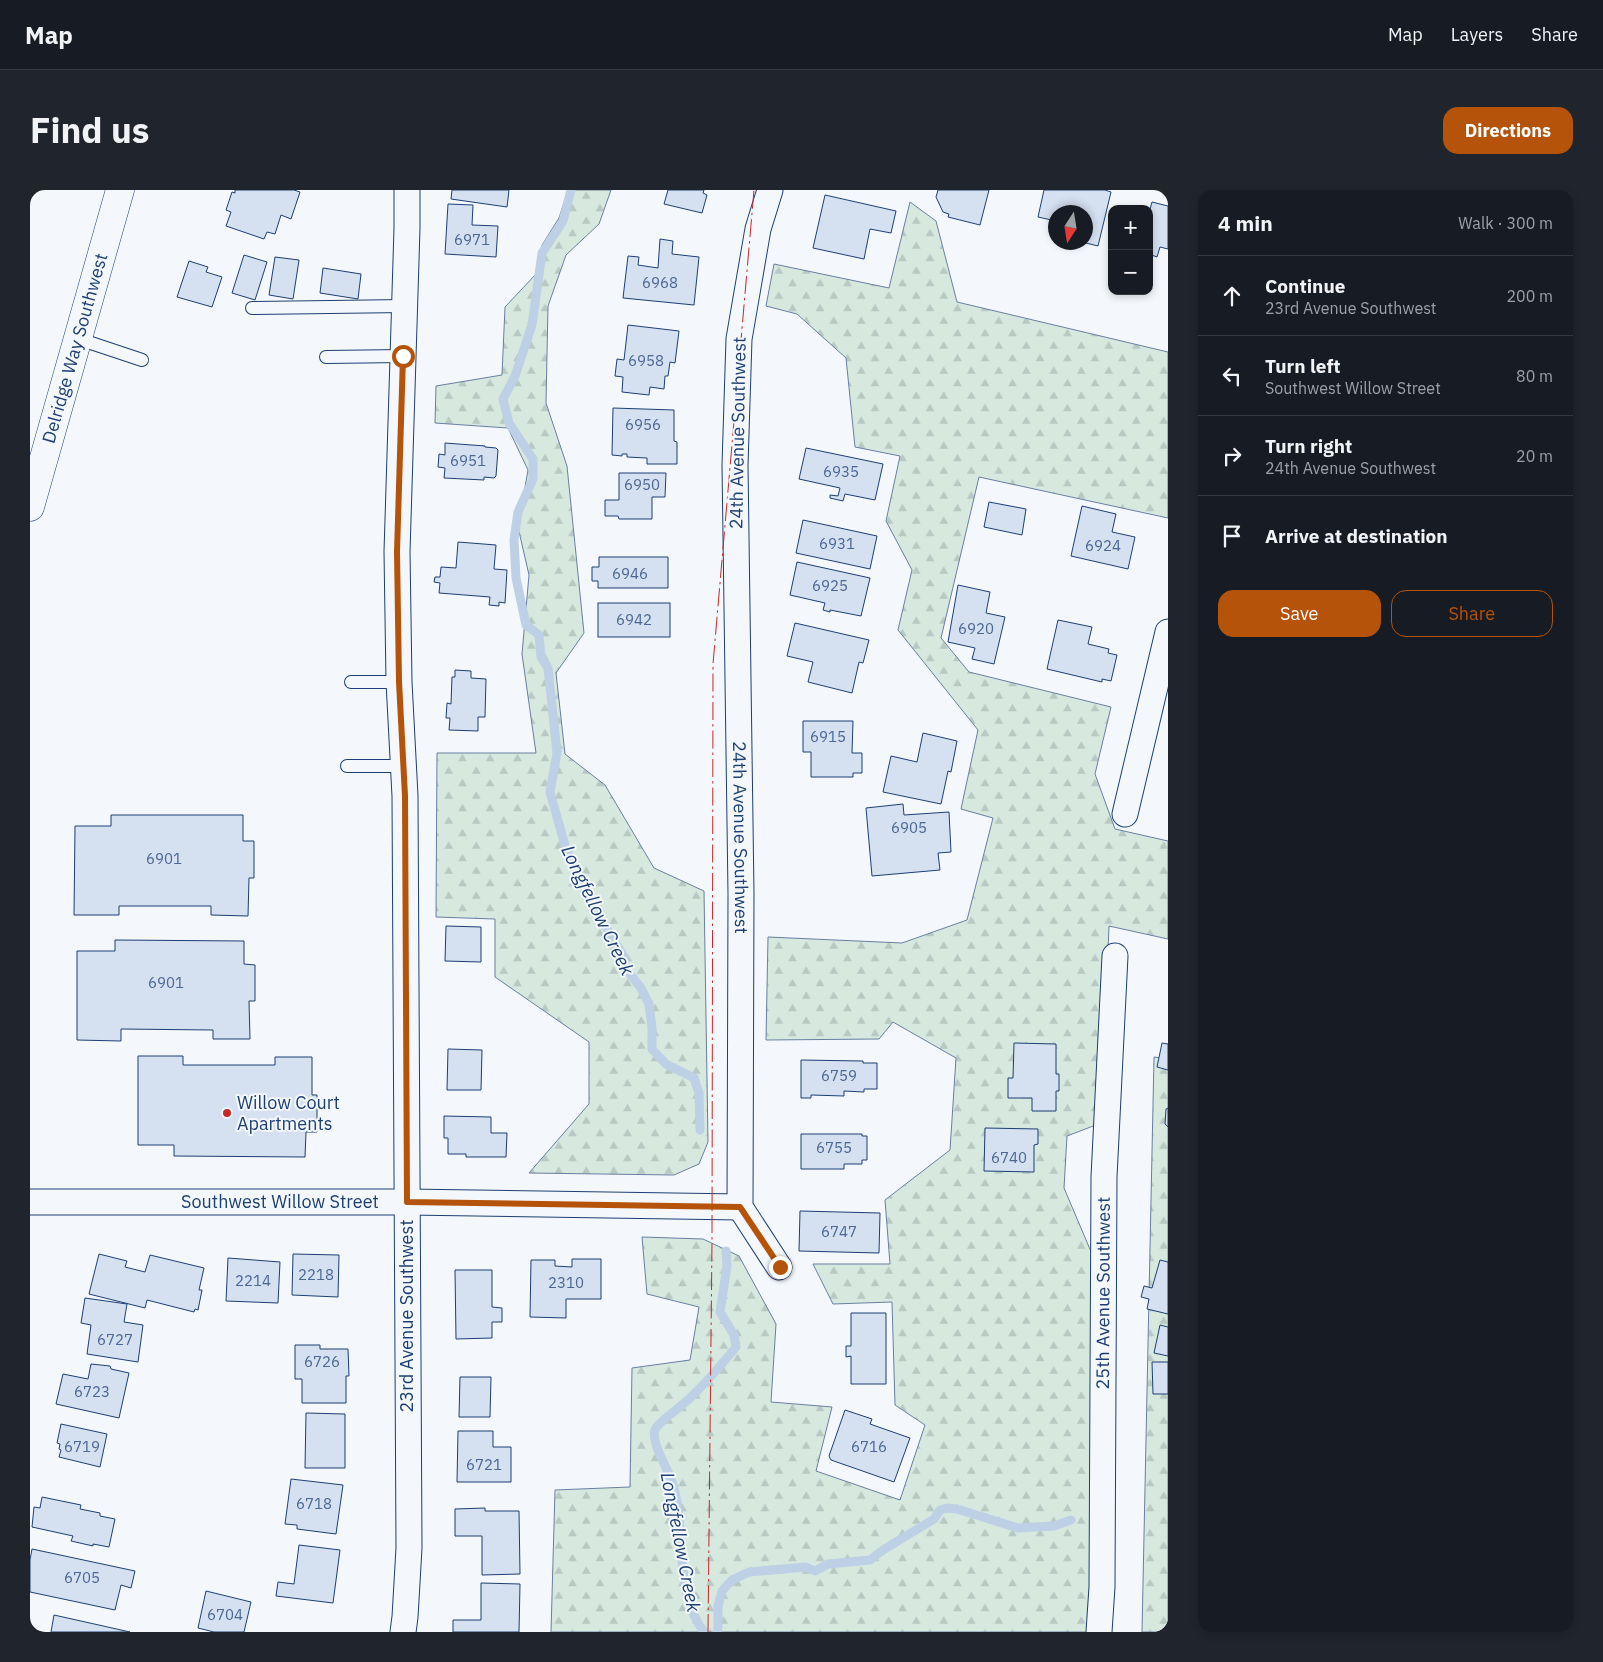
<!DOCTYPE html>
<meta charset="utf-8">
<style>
:root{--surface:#171b24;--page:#20242c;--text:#f1f3f6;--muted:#9ea1a6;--line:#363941;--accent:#b45309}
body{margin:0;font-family:"IBM Plex Sans",sans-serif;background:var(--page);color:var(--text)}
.controls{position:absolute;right:15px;top:15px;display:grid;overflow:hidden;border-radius:10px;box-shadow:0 2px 8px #0003}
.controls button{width:45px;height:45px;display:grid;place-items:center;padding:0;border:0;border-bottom:1px solid var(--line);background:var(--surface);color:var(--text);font:25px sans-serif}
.compass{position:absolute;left:1018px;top:15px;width:45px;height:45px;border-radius:50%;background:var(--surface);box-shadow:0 2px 8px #0003;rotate:192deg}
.stop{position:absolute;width:15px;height:15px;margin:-11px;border:4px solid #b45309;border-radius:50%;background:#fff}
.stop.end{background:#b45309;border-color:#fff;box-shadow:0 1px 5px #0008}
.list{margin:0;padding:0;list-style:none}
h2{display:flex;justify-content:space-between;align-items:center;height:65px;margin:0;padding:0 20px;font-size:21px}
h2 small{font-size:16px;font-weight:400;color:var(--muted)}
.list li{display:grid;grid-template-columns:32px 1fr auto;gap:15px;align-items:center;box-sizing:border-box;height:80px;padding:0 20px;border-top:1px solid var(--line)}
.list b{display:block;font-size:19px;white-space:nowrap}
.list p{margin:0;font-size:16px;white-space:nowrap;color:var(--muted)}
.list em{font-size:16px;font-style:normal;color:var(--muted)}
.actions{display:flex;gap:10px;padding:15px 20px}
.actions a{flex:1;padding:11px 0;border:1px solid var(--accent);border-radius:15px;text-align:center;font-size:18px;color:var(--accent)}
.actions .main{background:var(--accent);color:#fff}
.icon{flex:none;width:28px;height:28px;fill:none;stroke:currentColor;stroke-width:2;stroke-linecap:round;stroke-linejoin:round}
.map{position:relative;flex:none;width:1138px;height:1442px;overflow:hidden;border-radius:15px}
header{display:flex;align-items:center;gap:30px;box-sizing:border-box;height:70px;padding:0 25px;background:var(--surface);border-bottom:1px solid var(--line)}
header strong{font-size:24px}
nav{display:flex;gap:28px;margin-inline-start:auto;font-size:18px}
.intro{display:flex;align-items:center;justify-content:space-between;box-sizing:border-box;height:120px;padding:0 30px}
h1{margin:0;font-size:35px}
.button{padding:12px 22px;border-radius:15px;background:var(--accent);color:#fff;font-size:18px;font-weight:700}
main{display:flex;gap:30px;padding:0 30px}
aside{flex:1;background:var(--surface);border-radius:15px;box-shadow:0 2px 8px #0003}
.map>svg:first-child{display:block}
.forest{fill:url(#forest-firs);stroke:#687fa3}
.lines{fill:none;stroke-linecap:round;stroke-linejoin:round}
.stream{stroke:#bed0e5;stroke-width:9}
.building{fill:#d5e0f0;stroke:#1d3f73}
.service-casing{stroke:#1d3f73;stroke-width:14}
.minor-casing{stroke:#1d3f73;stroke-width:27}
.secondary-casing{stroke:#1d3f73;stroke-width:29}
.service{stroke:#f4f7fb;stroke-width:12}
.minor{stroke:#f4f7fb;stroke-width:25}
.secondary{stroke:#f4f7fb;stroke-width:28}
.power{stroke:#c62828;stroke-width:1;stroke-dasharray:18 4 2.5 4;stroke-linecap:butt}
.route{stroke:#b45309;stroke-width:6}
.poi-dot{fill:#c62828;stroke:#f4f7fb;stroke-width:2}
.labels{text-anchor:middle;stroke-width:4;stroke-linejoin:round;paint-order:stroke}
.number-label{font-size:15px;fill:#4b6792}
.street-label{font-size:18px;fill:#1d3f73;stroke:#f4f7fb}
.poi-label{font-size:18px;fill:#1d3f73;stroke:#f4f7fb;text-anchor:start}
.water-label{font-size:19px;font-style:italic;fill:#1d3f73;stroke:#f4f7fb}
</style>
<header>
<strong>Map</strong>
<nav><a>Map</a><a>Layers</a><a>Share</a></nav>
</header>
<div class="intro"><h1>Find us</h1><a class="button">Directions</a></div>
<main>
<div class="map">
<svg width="1138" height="1442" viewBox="0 0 1138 1442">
<defs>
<pattern id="forest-firs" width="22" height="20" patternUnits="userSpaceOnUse" patternTransform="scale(1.25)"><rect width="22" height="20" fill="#d7e8df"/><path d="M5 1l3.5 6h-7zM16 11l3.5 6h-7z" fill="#b8c8c3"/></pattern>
</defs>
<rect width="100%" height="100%" fill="#f4f7fb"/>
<g class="forest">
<polygon points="538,0 581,0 569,34 536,65 518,116 516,213 537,276 554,443 526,483 535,564 575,595 624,678 674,701 678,952 669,974 644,985 499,983 559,914 559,852 465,787 465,729 406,727 407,563 506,563 492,464 499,385 488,337 498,280 478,238 405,233 406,196 472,185 475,117 506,84 512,55 529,28"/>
<polygon points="880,12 906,31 927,112 1138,162 1138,328 949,287 911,448 939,482 1081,517 1065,584 1085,639 1138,651 1138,749 1079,736 1071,933 1037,946 1034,998 1062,1064 1060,1442 521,1442 525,1300 600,1297 602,1178 660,1170 669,1117 617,1104 612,1047 673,1049 709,1066 746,1134 741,1212 802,1217 786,1281 870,1310 895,1235 865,1215 862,1112 803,1114 783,1074 860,1074 855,1010 920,960 926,868 863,832 849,849 736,850 738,747 872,753 937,730 963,628 931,619 948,540 868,440 882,380 856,331 870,266 825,257 816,168 767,124 736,116 744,74 859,98"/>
<polygon points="1124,867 1138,869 1138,1442 1112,1442"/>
</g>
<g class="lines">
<g class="stream">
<polyline points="541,0 533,31 512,63 502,135 485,186 473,209 479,233 503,269 503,289 488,322 484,350 486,388 496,435 509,445 511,467 518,478 527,563 520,602 536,659 558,708 593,765 596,779 611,798 619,814 622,838 622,859 636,874 664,888 669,903 670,940"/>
<path d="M674,1442C640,1398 660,1332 639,1284C634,1273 619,1247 626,1238C631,1230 652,1216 660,1208C677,1192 692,1174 706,1157L704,1145L690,1122L697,1076L696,1061"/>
<polyline points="687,1442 688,1437 688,1416 692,1401 702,1390 719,1382 776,1377 785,1381 798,1374 840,1370 853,1360 904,1329 910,1320 917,1318 927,1319 988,1338 1024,1336 1041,1330"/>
</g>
</g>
<g class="building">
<polygon points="205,0 264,0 270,2 261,29 251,25 245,44 237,42 234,49 196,36 201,22 196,20 202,2 205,3"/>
<polygon points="422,0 479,0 477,17 421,9"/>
<polygon points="638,0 674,0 673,3 677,5 672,23 634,14"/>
<polygon points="908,0 959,0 950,35 918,27 919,24 913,22 906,7"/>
<polygon points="1014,0 1075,0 1081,2 1068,56 1052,52 1056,52 1056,22 1026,22 1026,31 1008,27"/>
<polygon points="795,5 866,21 861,43 840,39 834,69 783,58"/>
<polygon points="1122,12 1138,16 1138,59 1130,57 1127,67 1119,64 1119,23"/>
<polygon points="418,14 443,15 442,35 468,36 466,67 415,64"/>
<polygon points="630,49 643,51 642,64 669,67 664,115 593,108 598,66 609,67 608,75 628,78"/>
<polygon points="214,65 237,72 225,110 202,103"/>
<polygon points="245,67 269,70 263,109 239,105"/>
<polygon points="159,71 178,77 176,82 192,87 182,117 147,107"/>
<polygon points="293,78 331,84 328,109 290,103"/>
<polygon points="598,135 649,141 645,173 640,172 638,186 635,186 634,199 620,197 619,205 592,202 593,187 585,186 587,169 594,170"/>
<polygon points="583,218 644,220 644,251 647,252 647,274 617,274 617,268 597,267 597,264 592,264 592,266 582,265"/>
<polygon points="415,253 455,256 455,257 466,258 468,260 466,286 464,288 454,287 454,290 414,288 415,278 408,277 409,264 415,265"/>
<polygon points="776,258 853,274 845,310 815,304 813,311 800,308 800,305 808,306 810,298 769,289"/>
<polygon points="589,283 636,283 635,307 622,307 622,329 589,329 588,326 575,326 575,310 589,310"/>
<polygon points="959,312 996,319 992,345 954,337"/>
<polygon points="1052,316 1086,324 1082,342 1105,347 1098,379 1041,366"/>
<polygon points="773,330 847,346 840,379 766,363"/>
<polygon points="428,352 466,355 464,379 477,380 475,413 469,412 469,416 459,415 460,407 409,403 410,393 404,392 405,387 410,387 411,377 426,378"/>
<polygon points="569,367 638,367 638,398 568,398 568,391 562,391 562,377 569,377"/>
<polygon points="767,372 840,388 831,426 800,420 800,422 793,420 795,413 760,405"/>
<polygon points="928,395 960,402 956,423 975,427 964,474 942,469 945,458 918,452"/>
<rect x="568" y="413" width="72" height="34"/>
<polygon points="1028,430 1062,437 1058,454 1079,459 1078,463 1087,465 1081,491 1072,489 1072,492 1017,479"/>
<polygon points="765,433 839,450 833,473 829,472 822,503 778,492 783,472 757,466"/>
<polygon points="425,480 441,481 441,488 456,489 455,527 448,527 448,541 419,540 420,528 416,528 417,513 421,514 422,487 425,487"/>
<polygon points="773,531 823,531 822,563 832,563 832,583 823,583 823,587 781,587 781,562 773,562"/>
<polygon points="893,543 927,551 921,582 918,581 911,614 853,602 861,566 887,572"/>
<polygon points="873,614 874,625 919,622 921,662 908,663 910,680 842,686 836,618"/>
<polygon points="81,625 213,625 213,651 224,651 224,688 219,688 218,726 181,725 181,716 89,716 89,725 44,725 45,636 81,636"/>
<polygon points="416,736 451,737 451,772 415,771"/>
<polygon points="85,750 214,751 214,774 225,775 225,811 219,811 220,849 183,849 183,840 91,839 91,851 47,850 47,761 85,761"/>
<polygon points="984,853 1026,854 1026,884 1029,884 1029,901 1026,901 1026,921 1002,921 1002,908 978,908 978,888 983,888"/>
<polygon points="1132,853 1138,854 1138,880 1127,877"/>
<polygon points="418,859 452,860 451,900 417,900"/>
<polygon points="108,866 153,866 153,875 245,875 245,867 282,867 282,905 287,905 287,942 276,942 275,967 144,966 144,955 108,955"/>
<polygon points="771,870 833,871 833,873 847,873 847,899 834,899 834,902 814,901 814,906 781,905 781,908 771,908"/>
<polygon points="1138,918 1138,937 1135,934 1136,919"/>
<polygon points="414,926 461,927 461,943 477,943 476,967 436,967 436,964 418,964 418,948 414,948"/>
<polygon points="955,938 1008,939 1008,954 1004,955 1004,982 954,981"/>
<polygon points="771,944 832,944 832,946 837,946 837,970 832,970 832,974 814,974 814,979 771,979"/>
<polygon points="770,1021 850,1023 849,1063 769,1061"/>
<polygon points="69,1064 97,1071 95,1077 115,1082 120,1065 174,1078 169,1100 172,1100 168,1120 165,1119 164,1122 117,1110 115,1118 59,1104"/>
<polygon points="263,1064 309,1065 308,1107 262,1105"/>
<polygon points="198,1068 250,1072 248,1113 196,1111"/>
<polygon points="542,1069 571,1069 571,1109 536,1109 536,1128 500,1127 501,1070 525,1070 525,1076 542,1077"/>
<polygon points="1130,1070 1138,1072 1138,1124 1117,1119 1119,1109 1111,1107 1114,1096 1122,1098"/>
<polygon points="425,1080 462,1080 462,1117 472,1118 472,1132 462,1132 462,1148 426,1149"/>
<polygon points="55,1108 97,1114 94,1132 113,1135 108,1172 57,1164 61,1135 51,1133"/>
<polygon points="821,1123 856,1123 856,1194 821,1194 821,1166 816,1167 816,1156 821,1156"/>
<polygon points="1130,1135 1138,1137 1138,1166 1124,1163"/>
<polygon points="265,1155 290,1155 290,1159 318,1159 319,1186 316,1186 316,1213 272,1213 272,1189 265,1189"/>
<polygon points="1122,1172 1138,1172 1138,1204 1123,1204"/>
<polygon points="61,1174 80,1176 81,1179 99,1183 89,1228 26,1214 33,1184 58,1189"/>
<polygon points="430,1187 461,1187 460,1227 429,1227"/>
<polygon points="815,1220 842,1229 840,1234 880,1248 864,1292 801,1270 799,1266"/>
<polygon points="276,1223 315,1224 315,1278 275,1278"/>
<polygon points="31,1234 77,1244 70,1277 29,1267 31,1260 29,1259 30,1254 27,1253"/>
<polygon points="428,1241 463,1241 463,1257 481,1257 481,1292 427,1292"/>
<polygon points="261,1289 313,1295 306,1344 267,1339 267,1335 255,1334"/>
<polygon points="12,1307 51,1315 50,1319 70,1323 70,1326 85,1329 79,1357 63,1354 63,1356 41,1351 43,1346 2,1337 4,1317 10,1318"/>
<polygon points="455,1318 455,1321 489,1321 490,1384 452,1385 452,1346 425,1346 425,1319"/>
<polygon points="269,1355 310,1360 303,1413 246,1406 248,1392 264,1394"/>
<polygon points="2,1359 105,1381 101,1398 91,1395 85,1420 0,1402 0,1370"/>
<polygon points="451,1393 490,1394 489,1442 423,1442 423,1430 451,1430"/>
<polygon points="176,1401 221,1412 214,1442 184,1442 168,1438"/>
<polygon points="24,1425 100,1442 21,1442"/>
</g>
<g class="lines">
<defs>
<g id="service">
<polyline points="222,118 375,116"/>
<polyline points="49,149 112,170"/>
<polyline points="296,167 373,166"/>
<polyline points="321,492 369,492"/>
<polyline points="317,576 373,576"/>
</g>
<g id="minor">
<path id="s1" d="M740,0L728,39L709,149L705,275L711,704L710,1017L749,1077"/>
<polyline points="1095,624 1138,442"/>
<path id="s2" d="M0,1012H377L710,1017"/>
<polyline points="373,1442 375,1427 379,1358 375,606 369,492 367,362 377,38 377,0"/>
<path id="s3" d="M1069,1442L1072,1397L1074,987L1085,766"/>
</g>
<g id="secondary">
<path id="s4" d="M0,317L90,0"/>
</g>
</defs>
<use href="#service" class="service-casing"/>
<use href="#minor" class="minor-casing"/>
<use href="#secondary" class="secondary-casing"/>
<use href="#service" class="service"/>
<use href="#minor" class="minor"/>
<use href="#secondary" class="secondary"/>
<polyline class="power" points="678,1442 682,1051 683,474 724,0"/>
</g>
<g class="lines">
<polyline class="route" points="373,166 367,362 369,492 375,606 377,1012 710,1017 750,1077"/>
</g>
<circle class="poi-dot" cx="197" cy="923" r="5"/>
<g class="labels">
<g class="number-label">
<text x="442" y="55">6971</text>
<text x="630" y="98">6968</text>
<text x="616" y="176">6958</text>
<text x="613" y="240">6956</text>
<text x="438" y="276">6951</text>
<text x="811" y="287">6935</text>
<text x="612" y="300">6950</text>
<text x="807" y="359">6931</text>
<text x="1073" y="361">6924</text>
<text x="600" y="389">6946</text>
<text x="800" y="401">6925</text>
<text x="604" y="435">6942</text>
<text x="946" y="444">6920</text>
<text x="798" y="552">6915</text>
<text x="879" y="643">6905</text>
<text x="134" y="674">6901</text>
<text x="136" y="798">6901</text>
<text x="809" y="891">6759</text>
<text x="804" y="963">6755</text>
<text x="979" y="973">6740</text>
<text x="809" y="1047">6747</text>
<text x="286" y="1090">2218</text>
<text x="223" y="1096">2214</text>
<text x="536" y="1098">2310</text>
<text x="85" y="1155">6727</text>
<text x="292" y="1177">6726</text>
<text x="62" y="1207">6723</text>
<text x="52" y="1262">6719</text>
<text x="839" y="1262">6716</text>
<text x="454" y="1280">6721</text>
<text x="284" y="1319">6718</text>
<text x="52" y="1393">6705</text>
<text x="195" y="1430">6704</text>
</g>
<g class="street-label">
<text dy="6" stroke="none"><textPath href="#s4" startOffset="165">Delridge Way Southwest</textPath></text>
<text transform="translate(708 243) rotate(-89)" y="6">24th Avenue Southwest</text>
<text dy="6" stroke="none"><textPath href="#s1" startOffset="651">24th Avenue Southwest</textPath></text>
<text dy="6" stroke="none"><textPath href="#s2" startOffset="250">Southwest Willow Street</textPath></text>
<text dy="6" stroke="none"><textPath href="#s3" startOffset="339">25th Avenue Southwest</textPath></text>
<text transform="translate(377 1126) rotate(-90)" y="6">23rd Avenue Southwest</text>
</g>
<g class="poi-label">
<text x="207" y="919">Willow Court<tspan x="207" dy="21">Apartments</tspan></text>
</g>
<g class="water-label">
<text transform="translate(568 720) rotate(64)" y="7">Longfellow Creek</text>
<text transform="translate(651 1352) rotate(79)" y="7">Longfellow Creek</text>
</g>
</g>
</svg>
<div class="controls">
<button>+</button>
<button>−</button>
</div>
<svg class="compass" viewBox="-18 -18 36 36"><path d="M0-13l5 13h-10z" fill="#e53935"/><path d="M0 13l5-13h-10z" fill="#9ea1a6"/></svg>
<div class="stop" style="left:373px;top:166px"></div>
<div class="stop end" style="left:750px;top:1077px"></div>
</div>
<aside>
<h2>4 min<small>Walk · 300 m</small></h2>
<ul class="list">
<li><svg class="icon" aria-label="ahead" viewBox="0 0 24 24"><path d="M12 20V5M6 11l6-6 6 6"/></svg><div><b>Continue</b><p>23rd Avenue Southwest</p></div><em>200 m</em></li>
<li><svg class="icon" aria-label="left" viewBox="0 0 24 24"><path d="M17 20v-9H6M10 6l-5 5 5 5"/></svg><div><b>Turn left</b><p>Southwest Willow Street</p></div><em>80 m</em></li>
<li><svg class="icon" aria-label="right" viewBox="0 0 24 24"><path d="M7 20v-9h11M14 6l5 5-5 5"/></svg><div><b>Turn right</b><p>24th Avenue Southwest</p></div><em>20 m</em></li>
<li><svg class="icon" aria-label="arrive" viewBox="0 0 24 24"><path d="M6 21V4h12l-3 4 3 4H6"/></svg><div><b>Arrive at destination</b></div></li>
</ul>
<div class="actions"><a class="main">Save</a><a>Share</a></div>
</aside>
</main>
